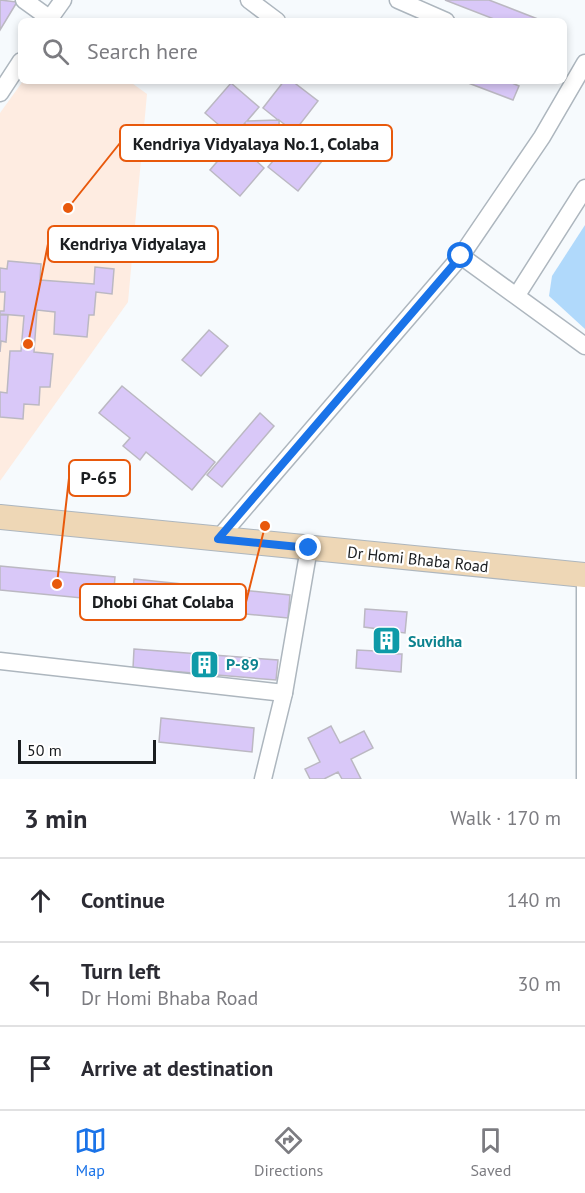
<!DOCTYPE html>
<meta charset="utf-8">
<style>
:root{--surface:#fff;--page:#f2f2f3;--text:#2b2b33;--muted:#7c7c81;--line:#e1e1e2;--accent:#1a73e8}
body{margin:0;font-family:"PT Sans",sans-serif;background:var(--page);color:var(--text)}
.scale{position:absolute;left:18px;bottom:15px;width:138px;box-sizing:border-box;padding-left:6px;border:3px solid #1a1d20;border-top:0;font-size:16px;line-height:21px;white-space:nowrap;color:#1a1d20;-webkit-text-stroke:4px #fff;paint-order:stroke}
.stop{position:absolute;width:18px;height:18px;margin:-14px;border:4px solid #1a73e8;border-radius:50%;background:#fff}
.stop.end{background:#1a73e8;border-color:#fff;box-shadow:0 2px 6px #0008}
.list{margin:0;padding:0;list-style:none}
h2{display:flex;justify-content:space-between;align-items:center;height:78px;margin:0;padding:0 24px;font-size:26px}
h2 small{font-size:20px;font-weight:400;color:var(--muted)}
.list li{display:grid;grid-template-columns:39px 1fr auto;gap:18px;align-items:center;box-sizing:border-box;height:84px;padding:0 24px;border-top:2px solid var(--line)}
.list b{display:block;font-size:22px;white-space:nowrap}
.list p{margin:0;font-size:20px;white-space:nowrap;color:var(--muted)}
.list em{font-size:20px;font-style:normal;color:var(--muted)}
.icon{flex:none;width:33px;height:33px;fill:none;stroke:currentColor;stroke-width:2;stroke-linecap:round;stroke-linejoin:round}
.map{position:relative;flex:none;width:585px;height:779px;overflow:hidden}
.search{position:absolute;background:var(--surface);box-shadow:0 3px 9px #0003;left:18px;right:18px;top:18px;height:66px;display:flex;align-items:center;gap:15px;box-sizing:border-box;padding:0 21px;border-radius:9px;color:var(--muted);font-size:22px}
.sheet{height:330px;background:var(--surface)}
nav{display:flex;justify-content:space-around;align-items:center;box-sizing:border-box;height:84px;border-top:2px solid var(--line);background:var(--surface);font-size:16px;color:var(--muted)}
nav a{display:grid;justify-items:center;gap:3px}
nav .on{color:var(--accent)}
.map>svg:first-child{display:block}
.education{fill:#feece1}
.green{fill:#b0d9fb}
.building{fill:#d9c8f8;stroke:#bbb8c2;stroke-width:1.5}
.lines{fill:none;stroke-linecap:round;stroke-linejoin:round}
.street-casing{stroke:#adb6be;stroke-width:19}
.secondary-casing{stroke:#adb6be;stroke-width:26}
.street{stroke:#fff;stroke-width:16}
.secondary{stroke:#eed7b6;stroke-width:24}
.route{stroke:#1a73e8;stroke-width:8}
.labels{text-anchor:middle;stroke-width:4.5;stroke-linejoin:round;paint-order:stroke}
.street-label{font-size:16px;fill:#1a1d20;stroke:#fff}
.culture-label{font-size:16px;font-weight:bold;fill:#0d838f;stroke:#fff;text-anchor:start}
.leader{fill:none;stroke:#e8590c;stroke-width:2}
.callout-dot{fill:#e8590c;stroke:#fff;stroke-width:2}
.callout{fill:#fff;stroke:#e8590c;stroke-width:2}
.callout-label{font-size:18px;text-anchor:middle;font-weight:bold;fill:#1a1d20}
</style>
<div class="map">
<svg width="585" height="779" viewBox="0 0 585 779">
<rect width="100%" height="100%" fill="#f6fafd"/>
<polygon class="education" points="23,81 129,81 147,94 128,302 0,481 0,113"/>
<polygon class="green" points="585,225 585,329 549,296 552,276"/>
<g class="building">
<polygon points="0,0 17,2 0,30"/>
<polygon points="445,0 489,0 543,21 499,21"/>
<polygon points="284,81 292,81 318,101 294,132 279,120 280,152 292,137 322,161 298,191 268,167 278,155 250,155 264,168 240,196 210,170 234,142 246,152 245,123 233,137 205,113 231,83 259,107 247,121 278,120 263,108"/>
<polygon points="463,81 507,81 519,86 513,100"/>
<polygon points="8,261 41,264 40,280 94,284 95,267 114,269 112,294 96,292 94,315 89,315 87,337 54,334 55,312 37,310 34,352 53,354 50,387 40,387 39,405 24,404 23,419 0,417 0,392 7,393 10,351 21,351 24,316 0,314 0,311 4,311 5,292 0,292 0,268 7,269"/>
<polygon points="0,315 8,315 6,342 1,341 0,352"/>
<polygon points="209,330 228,346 201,376 182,360"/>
<polygon points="122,386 215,462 192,490 146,452 140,460 123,446 130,438 99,413"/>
<polygon points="260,413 274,426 222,487 207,475"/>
<polygon points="0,566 115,577 113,601 0,590"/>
<polygon points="134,579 290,595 288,618 132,603"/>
<polygon points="365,609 407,612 405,633 398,632 396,654 402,654 401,672 356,668 357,650 376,651 378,629 364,627"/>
<polygon points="134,649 278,660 276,680 133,668"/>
<polygon points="161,718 254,728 252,752 159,742"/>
<polygon points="331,726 340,743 364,731 373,748 351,759 361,779 342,779 338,772 324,779 310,779 305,769 320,762 308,738"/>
</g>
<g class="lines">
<defs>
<g id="street">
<polyline points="24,0 49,18"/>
<polyline points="249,0 277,21"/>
<polyline points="398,0 446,21"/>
<polyline points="48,21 63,0"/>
<polyline points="0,93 21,61"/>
<polyline points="461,256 585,346"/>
<polyline points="517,295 585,188"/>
<polyline points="218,539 461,256 542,137 585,63"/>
<polyline points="0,661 284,693"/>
<polyline points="263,779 284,693 309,548"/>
<polyline points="585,779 585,578"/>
</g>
<polyline id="secondary" points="0,517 585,575"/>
</defs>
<use href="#street" class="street-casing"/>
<use href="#secondary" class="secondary-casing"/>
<use href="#street" class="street"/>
<use href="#secondary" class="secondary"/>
</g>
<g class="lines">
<polyline class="route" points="309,548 218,539 461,256"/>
</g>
<defs>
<symbol id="building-square" viewBox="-11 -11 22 22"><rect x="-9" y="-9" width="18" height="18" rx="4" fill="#0f9aa8" stroke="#fff"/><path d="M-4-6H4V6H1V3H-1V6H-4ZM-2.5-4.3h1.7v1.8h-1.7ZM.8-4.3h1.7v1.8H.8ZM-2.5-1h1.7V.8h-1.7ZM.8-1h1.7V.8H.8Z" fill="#fff"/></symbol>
</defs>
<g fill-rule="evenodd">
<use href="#building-square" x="370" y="624" width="33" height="33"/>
<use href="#building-square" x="188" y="648" width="33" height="33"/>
</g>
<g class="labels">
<g class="street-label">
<text transform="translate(418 559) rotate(6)" y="6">Dr Homi Bhaba Road</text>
</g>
<g class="culture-label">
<text x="408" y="647">Suvidha</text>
<text x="226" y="670">P-89</text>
</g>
</g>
<path class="leader" d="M68 208L120 143M28 344L48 244M57 584L69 478M265 526L246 602"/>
<g class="callout-dot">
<circle cx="68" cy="208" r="6"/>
<circle cx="28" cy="344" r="6"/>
<circle cx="57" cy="584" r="6"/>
<circle cx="265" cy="526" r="6"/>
</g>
<g class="callout">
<rect x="120" y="125" width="272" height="36" rx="6"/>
<rect x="48" y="226" width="170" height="36" rx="6"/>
<rect x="69" y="460" width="61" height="36" rx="6"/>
<rect x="80" y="584" width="166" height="36" rx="6"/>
</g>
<g class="callout-label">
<text x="256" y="150">Kendriya Vidyalaya No.1, Colaba</text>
<text x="133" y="250">Kendriya Vidyalaya</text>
<text x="99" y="484">P-65</text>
<text x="163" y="608">Dhobi Ghat Colaba</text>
</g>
</svg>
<div class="scale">50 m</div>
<div class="stop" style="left:461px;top:256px"></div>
<div class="stop end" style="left:309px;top:548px"></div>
<div class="search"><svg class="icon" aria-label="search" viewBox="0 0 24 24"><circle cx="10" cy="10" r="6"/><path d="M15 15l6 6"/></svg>Search here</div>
</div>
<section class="sheet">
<h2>3 min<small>Walk · 170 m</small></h2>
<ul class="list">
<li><svg class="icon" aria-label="ahead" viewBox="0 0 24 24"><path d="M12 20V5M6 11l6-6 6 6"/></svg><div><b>Continue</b></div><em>140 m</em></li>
<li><svg class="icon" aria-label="left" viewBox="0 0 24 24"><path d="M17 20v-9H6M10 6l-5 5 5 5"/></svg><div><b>Turn left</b><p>Dr Homi Bhaba Road</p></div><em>30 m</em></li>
<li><svg class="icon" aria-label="arrive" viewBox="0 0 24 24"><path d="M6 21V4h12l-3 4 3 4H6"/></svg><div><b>Arrive at destination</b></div></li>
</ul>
</section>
<nav>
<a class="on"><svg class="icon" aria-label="map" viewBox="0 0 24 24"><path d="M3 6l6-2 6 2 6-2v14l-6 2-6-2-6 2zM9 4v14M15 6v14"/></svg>Map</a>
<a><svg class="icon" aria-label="directions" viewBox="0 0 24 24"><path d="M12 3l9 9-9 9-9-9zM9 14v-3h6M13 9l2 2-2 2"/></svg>Directions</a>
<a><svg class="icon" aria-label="saved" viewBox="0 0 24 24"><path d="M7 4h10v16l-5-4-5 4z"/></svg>Saved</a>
</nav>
